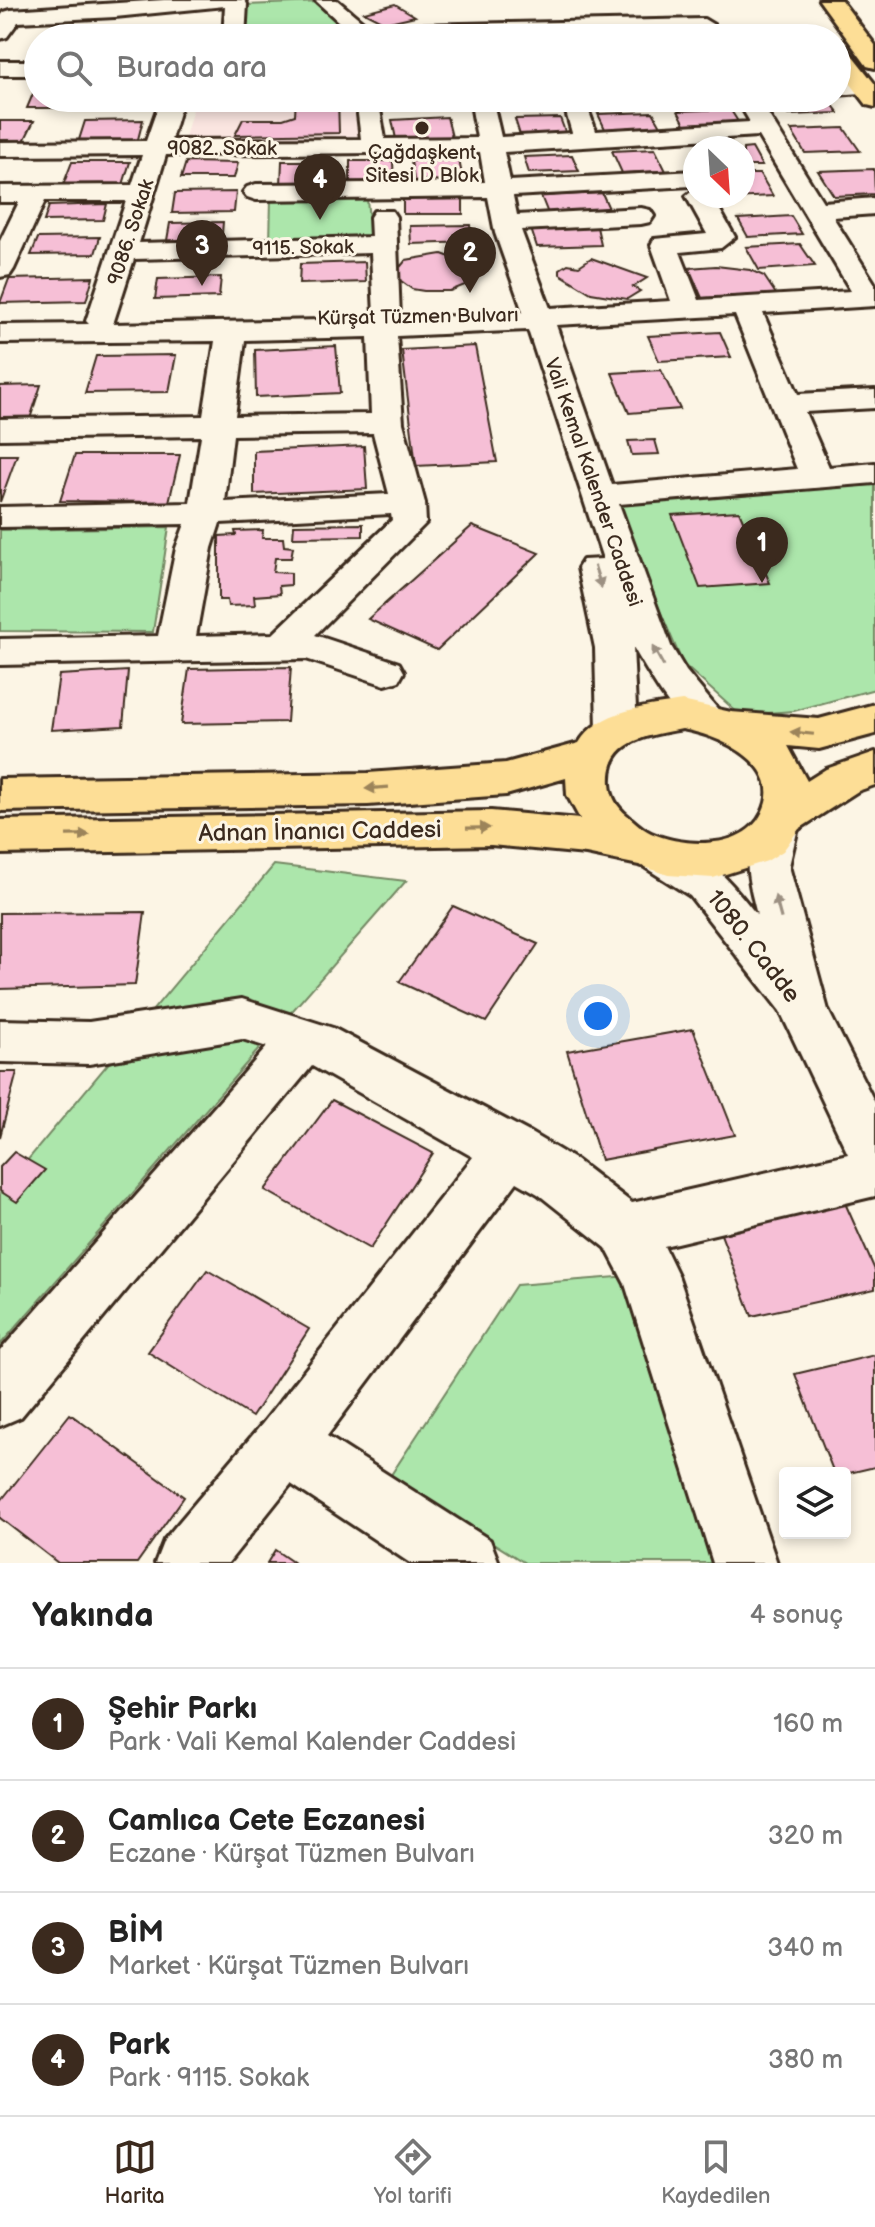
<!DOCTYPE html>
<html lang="tr">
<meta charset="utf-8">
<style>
:root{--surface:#fff;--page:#f2f2f2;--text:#222;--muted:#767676;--line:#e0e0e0;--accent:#3b2a1e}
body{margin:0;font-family:"Balsamiq Sans",sans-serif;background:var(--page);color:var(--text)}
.controls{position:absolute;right:24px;bottom:24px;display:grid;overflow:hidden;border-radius:8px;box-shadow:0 4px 12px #0003}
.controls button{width:72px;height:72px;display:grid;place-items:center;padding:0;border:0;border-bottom:2px solid var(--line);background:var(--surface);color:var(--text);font:40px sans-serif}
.compass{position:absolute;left:683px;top:136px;width:72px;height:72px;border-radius:50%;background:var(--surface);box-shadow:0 4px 12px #0003;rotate:155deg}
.you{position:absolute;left:598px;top:1016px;width:28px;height:28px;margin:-20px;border:6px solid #fff;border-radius:50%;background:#1a73e8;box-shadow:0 0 0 12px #1a73e833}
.badge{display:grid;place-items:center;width:52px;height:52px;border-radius:50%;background:var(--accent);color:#fff;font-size:26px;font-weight:700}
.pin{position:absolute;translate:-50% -66px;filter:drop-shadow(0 2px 4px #0008)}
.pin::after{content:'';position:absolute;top:42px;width:28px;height:24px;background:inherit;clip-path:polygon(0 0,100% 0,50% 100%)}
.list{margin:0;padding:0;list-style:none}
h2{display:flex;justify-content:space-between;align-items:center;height:104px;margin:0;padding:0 32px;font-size:34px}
h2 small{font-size:26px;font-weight:400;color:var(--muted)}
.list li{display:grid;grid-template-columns:52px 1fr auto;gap:24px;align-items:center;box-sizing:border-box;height:112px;padding:0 32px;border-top:2px solid var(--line)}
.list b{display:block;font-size:30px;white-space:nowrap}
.list p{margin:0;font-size:26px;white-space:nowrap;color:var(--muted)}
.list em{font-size:26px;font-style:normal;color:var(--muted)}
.icon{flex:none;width:44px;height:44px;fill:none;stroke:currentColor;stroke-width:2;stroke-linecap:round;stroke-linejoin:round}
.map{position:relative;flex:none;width:875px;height:1563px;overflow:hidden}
.search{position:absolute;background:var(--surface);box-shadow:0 4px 12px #0003;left:24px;right:24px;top:24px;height:88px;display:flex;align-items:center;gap:20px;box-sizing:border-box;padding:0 28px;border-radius:44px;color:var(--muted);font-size:30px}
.sheet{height:552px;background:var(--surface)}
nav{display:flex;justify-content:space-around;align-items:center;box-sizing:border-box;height:112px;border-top:2px solid var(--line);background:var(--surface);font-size:22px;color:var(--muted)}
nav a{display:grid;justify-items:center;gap:4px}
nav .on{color:var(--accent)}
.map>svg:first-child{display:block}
.built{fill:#fae5e0}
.green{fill:#ace6ab;stroke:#748864;stroke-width:2}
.building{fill:#f6bfd6;stroke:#3b2a1e;stroke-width:2}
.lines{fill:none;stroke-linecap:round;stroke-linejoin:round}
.minor-casing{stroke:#3b2a1e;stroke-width:6}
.major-casing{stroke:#3b2a1e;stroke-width:6}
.minor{fill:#fcf5e5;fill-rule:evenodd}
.major{fill:#fdde96;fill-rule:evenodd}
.oneway{fill:#9c9082}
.oneway2{fill:#9c845a}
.poi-dot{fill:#3b2a1e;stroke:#fcf5e5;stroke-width:3}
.labels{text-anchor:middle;stroke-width:6;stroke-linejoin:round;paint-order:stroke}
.far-street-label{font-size:20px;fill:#3b2a1e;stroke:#fcf5e5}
.far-poi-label{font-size:20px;fill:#3b2a1e;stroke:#fcf5e5}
.street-label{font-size:24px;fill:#3b2a1e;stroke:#fcf5e5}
</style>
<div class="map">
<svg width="875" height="1563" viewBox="0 0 875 1563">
<rect width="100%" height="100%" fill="#fcf5e5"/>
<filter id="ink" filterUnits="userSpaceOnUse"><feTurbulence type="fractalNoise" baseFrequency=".0125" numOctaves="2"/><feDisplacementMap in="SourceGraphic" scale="16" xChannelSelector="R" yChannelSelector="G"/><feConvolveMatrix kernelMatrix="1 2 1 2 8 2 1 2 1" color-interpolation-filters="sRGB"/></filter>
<g filter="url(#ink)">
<polygon class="built" points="196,98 359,98 364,141 183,144"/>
<g class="green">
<polygon points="320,2 358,33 346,35 345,38 241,38 246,5"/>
<polygon points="694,30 699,38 579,38 577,34"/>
<polygon points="271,197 367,199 371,241 270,244"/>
<polygon points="875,482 875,689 794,711 740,715 683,664 613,502"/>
<polygon points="169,527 153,632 0,631 0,530"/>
<polygon points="274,865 406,881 0,1345 0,1193"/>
<polygon points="630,1276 720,1563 525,1563 389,1478 516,1285"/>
</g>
<g class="building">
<polygon points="395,4 415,16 385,23 364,12"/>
<polygon points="35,89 38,89 38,98 75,98 72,108 27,108"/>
<polygon points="104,98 147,98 145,106 101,106"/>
<polygon points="296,98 338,98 339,133 235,135 243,119 283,119 295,115"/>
<polygon points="402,98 457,98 459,107 404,109"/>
<polygon points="518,98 561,98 564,104 521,106"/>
<polygon points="597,98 647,98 649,101 600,104"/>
<polygon points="775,98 827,98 839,113 788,115"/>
<polygon points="730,109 739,123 686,126 678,111"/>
<polygon points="653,112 661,126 605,129 598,114"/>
<polygon points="447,117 452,137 396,139 392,120"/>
<polygon points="560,118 566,134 520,135 515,119"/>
<polygon points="143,120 137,143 78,143 85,121"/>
<polygon points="0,121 34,121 23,143 0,143"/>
<polygon points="844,128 860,151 805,153 791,130"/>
<polygon points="752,148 762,166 743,166 743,149"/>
<polygon points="655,149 666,171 622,173 612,151"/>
<polygon points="572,155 579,171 529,173 524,157"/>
<polygon points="459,160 464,185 415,187 411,161"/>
<polygon points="282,161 324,161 324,184 281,185"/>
<polygon points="350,161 393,161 394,184 350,185"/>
<polygon points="72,162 130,162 122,188 62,188"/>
<polygon points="186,162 238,163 234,178 181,178"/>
<polygon points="874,169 875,194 834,196 818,171"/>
<polygon points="743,174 760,174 773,196 712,199 711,196 743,196"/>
<polygon points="236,192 234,212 172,213 175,193"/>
<polygon points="602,193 611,213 549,216 541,196"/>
<rect x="403" y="199" width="60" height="15"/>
<polygon points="107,204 103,220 44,221 49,206"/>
<polygon points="791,216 802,234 748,237 738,219"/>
<polygon points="223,222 221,245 166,246 170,223"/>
<polygon points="470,225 472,242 411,244 410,226"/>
<polygon points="597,227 601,245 537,247 531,229"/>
<polygon points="100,237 95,254 31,255 38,238"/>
<polygon points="800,244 815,266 759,270 746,247"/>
<polygon points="442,254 472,265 475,277 470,283 450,291 424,291 412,289 397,278 396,272 406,260"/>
<polygon points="591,258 647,278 633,287 640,291 627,299 591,293 560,274 560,269 568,264 579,266"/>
<polygon points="365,262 366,282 299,284 300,264"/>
<polygon points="716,266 750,270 764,276 776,294 702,298 689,268"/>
<polygon points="93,277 86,301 0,303 9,279"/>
<polygon points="221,277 219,297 155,299 158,279"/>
<polygon points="720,332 731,357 659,361 648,336"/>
<polygon points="336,346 340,393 256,397 255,350"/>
<polygon points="475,346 497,462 416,466 402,350"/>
<polygon points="176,355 169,392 85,393 96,356"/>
<polygon points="661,370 680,409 629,413 612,373"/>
<polygon points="41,385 29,422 0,423 0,386"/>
<polygon points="655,440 659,454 632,455 628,441"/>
<polygon points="364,446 367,489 254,494 254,451"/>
<polygon points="0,455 17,455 0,502"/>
<polygon points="75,455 180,455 169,502 60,501"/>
<polygon points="739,511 770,583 700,588 672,515"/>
<polygon points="363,524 363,536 293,537 294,525"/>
<polygon points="472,526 539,553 437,650 368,619"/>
<polygon points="263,530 262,538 283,538 284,546 293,547 291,558 275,558 273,572 291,573 291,585 279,586 280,594 254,596 255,605 228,606 227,600 219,600 219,536 236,535 235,531"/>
<polygon points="291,667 287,722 181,724 189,669"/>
<polygon points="128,671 123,726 51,730 59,675"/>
<polygon points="453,906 538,944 486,1022 399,982"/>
<polygon points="145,912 135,985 0,989 0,913"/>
<polygon points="693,1029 735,1135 601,1160 567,1051"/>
<polygon points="0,1072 17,1072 0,1137"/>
<polygon points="332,1100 433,1153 370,1249 265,1190"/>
<polygon points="14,1152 45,1170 17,1202 0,1191 0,1167"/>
<polygon points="845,1203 875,1270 875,1289 752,1316 719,1229"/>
<polygon points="207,1270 309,1329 252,1417 148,1352"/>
<polygon points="875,1355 875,1467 845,1474 834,1473 795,1374"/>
<polygon points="70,1414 184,1497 137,1563 58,1563 0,1518 0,1502"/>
<polygon points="275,1550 294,1563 267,1563"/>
</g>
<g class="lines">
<defs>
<g id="minor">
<polygon points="164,0 244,0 247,4 245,38 223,38 225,6 115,17 18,22 7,37 0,39 0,17 4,12 11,10"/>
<polygon points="315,0 337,0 368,26 704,19 714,25 704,31 352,38 352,34"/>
<rect x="0" y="61" width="38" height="14"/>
<polygon points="865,80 875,85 873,92 837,95 837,81"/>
<path d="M161,98H183L171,140L361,139L356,98H378L385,139L477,138L470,98H492L501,137L572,133L562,98H584L596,131L750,122L736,98H758L823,202L875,198V214L833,217L875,284V306L763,313L798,394L875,390V408L805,412L829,467L875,463V483L619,504L671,646L686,671L725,718L719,728C710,730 704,733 694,729C674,720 645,667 633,647L637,729L631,739L617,743L603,739L597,729L595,648L578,568L583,560L603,559L528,330L397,336L403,423L425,503L426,523L315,635L399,663L404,672L399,681L385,685L306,659L0,665V639L158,636L176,548L185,524L0,527V507L190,503L201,436L0,439V419L203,416L215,341L0,343V325L89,324L86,321L126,201H45L14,269L10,275L0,277V241L19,202H0V186L132,185L142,155L0,156V142L146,141ZM758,136L851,291L699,300L680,252L721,248L735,237L712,196H695V189L686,196L707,234L654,239L651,245L671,301L550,308L521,230L641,224L650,222L654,216L650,210L641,208L517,215L513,196L691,186L695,185V171L510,181L504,152ZM480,152L485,182L256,184L247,187L243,192L247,197L256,200L488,197L495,233L523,312L516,314L400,318L396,217L392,211H374L370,217L371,237L139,243L166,155ZM371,253L374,315L376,319L113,324L134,259ZM735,315L797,469L612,485L556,325ZM368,337L371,414L235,416L245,340ZM373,433L389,494L225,502L233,435ZM391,514L392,520L273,634L196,636L212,548L220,523Z"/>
<path d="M775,816L790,821L797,832L789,866L828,1010L875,1103V1196L664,1246L678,1275L777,1563H713L625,1284L606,1248L538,1194L517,1182L327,1436L490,1540L499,1563H410L291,1484L228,1563H155L164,1540L263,1423L473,1157L312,1066L21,1417L0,1426V1351L267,1047L242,1039L89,1064L0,1062V1020L89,1022L242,999L333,1028L529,1132L576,1160L632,1203L848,1154L780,1011L690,896L646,868L640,856L646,844C691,830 732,884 757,915C748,878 740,856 760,821Z"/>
</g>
<g id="major">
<polygon points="819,0 841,0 875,45 875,68 867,66"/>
<polygon points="837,44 845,46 875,84 875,107 867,105 837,66"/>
<path d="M682,701L731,712L819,719L875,704V734L819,749L788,746L807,781L826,769L875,752V785L858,791L799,829L783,851L767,861L713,878L668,875L639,865L586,854L491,845L0,854V820L491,811L580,819L567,795L566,778L506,795L368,805L0,811V779L368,773L506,763L579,743C599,709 647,707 682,701ZM682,729C718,735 787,764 762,813C743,851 683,847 651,833C642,829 634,821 627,815C617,807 611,797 610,784C607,740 647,736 682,729Z"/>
</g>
</defs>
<use href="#minor" class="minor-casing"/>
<use href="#major" class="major-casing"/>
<use href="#minor" class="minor"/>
<use href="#major" class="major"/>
</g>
<defs><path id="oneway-solid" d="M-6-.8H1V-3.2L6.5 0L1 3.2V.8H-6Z" transform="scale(2)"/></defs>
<g class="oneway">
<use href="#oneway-solid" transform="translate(598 577) rotate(72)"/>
<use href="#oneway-solid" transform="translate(658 656) rotate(-119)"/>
<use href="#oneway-solid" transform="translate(778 907) rotate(-105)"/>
</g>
<g class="oneway2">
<use href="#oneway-solid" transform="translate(802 733) rotate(-174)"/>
<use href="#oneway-solid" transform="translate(377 788) rotate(176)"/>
<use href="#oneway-solid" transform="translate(478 828) rotate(-1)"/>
<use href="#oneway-solid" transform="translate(78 835) rotate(-1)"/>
</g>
</g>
<circle class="poi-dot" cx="422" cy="128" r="8"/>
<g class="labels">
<g class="far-street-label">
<text x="222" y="155">9082. Sokak</text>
<text transform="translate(130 232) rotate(-72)" y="7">9086. Sokak</text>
<text transform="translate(303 247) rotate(-1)" y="7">9115. Sokak</text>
<text transform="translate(418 316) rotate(-1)" y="7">Kürşat Tüzmen Bulvarı</text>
<text transform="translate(594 482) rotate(71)" y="7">Vali Kemal Kalender Caddesi</text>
</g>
<g class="far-poi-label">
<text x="422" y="159">Çağdaşkent<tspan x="422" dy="23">Sitesi D Blok</tspan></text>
</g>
<g class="street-label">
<text transform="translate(320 831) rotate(-1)" y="8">Adnan İnanıcı Caddesi</text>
<text transform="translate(754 946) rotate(52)" y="8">1080. Cadde</text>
</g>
</g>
</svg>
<div class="controls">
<button><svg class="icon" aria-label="layers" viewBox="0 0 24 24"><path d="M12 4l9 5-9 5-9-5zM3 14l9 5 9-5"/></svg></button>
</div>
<svg class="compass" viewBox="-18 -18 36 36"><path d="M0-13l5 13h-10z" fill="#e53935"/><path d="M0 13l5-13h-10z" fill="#767676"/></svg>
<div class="you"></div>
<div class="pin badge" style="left:762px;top:583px">1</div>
<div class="pin badge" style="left:470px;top:293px">2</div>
<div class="pin badge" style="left:202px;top:286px">3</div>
<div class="pin badge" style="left:320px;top:220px">4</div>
<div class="search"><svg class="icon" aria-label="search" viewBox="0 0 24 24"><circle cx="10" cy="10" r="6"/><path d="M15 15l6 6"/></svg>Burada ara</div>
</div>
<section class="sheet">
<h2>Yakında<small>4 sonuç</small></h2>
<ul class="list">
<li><span class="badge">1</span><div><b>Şehir Parkı</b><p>Park · Vali Kemal Kalender Caddesi</p></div><em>160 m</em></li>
<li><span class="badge">2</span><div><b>Camlıca Cete Eczanesi</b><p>Eczane · Kürşat Tüzmen Bulvarı</p></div><em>320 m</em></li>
<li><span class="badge">3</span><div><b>BİM</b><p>Market · Kürşat Tüzmen Bulvarı</p></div><em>340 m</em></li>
<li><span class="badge">4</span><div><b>Park</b><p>Park · 9115. Sokak</p></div><em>380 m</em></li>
</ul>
</section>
<nav>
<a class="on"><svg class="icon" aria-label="map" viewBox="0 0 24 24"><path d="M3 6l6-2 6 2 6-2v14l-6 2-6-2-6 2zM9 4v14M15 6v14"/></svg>Harita</a>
<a><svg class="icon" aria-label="directions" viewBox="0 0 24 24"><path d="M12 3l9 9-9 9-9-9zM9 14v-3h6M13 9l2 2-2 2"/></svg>Yol tarifi</a>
<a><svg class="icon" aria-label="saved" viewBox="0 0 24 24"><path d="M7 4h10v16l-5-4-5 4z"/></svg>Kaydedilen</a>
</nav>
